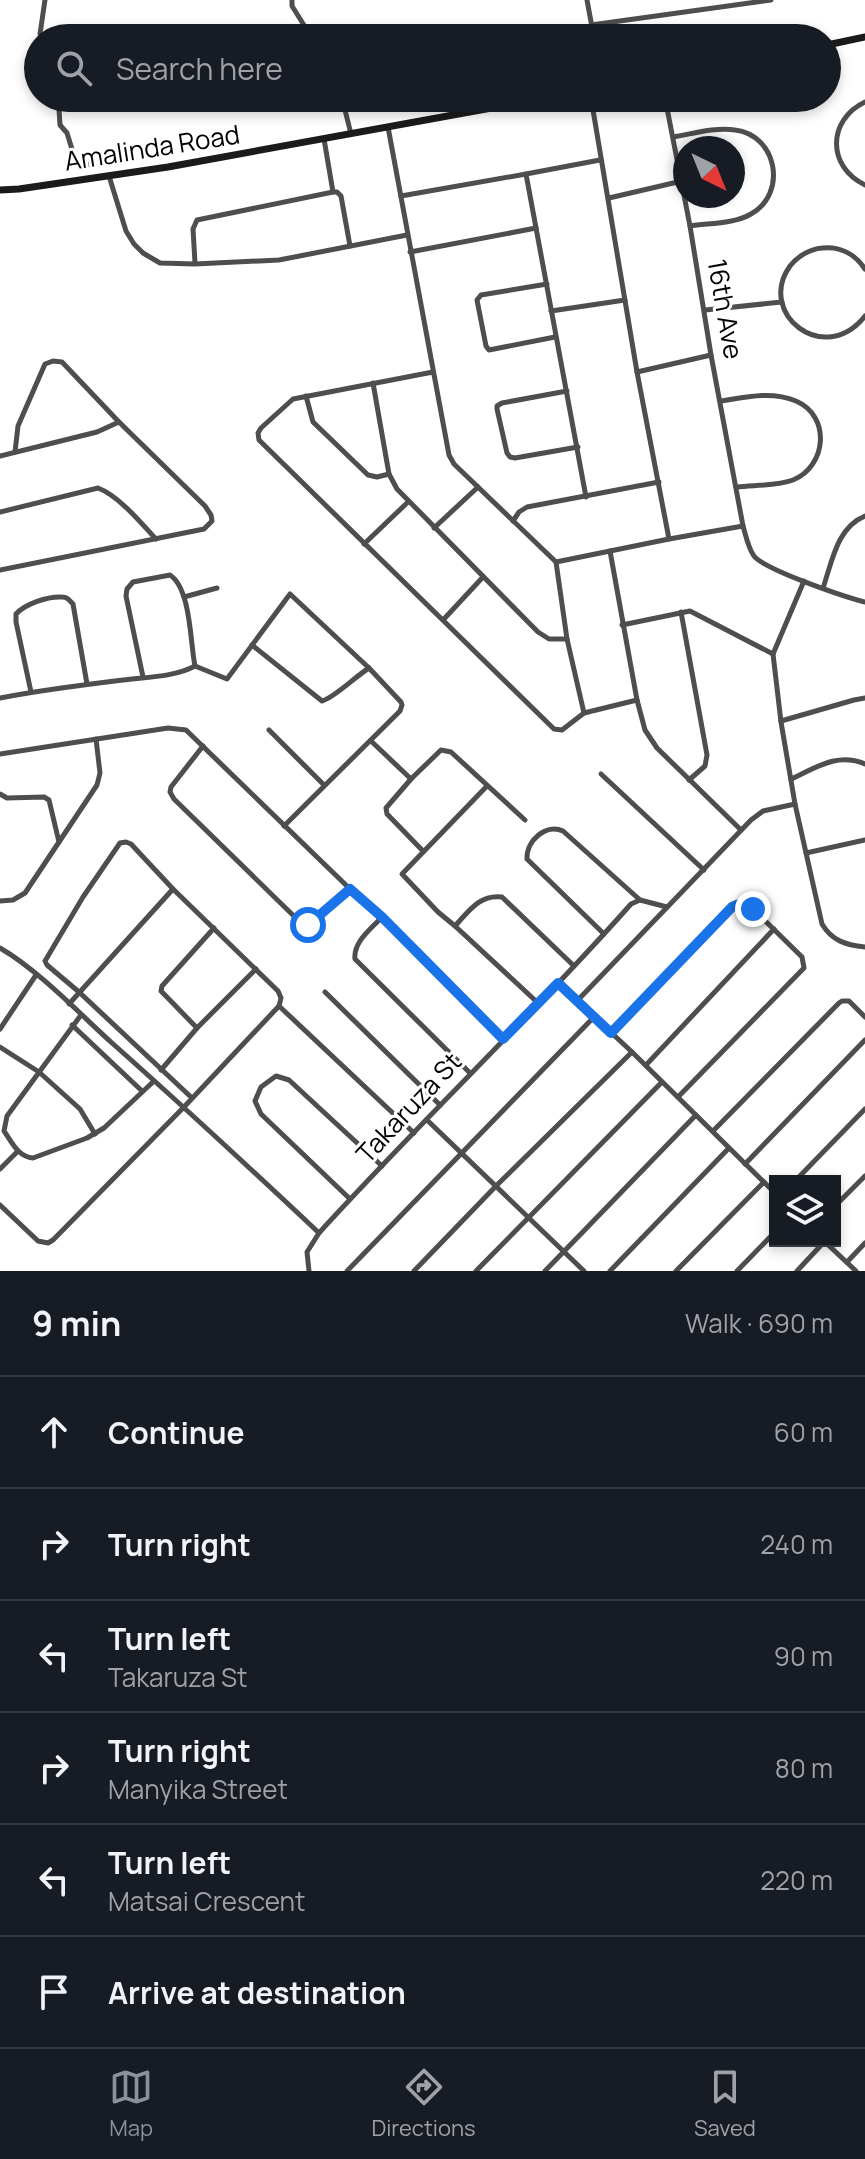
<!DOCTYPE html>
<meta charset="utf-8">
<style>
:root{--surface:#171b24;--page:#242831;--text:#f1f3f6;--muted:#9ea1a6;--line:#363941;--accent:#8c9099}
body{margin:0;font-family:Manrope,sans-serif;background:var(--page);color:var(--text)}
.controls{position:absolute;right:24px;bottom:24px;display:grid;overflow:hidden;border-radius:0px;box-shadow:0 4px 12px #0003}
.controls button{width:72px;height:72px;display:grid;place-items:center;padding:0;border:0;border-bottom:2px solid var(--line);background:var(--surface);color:var(--text);font:40px sans-serif}
.compass{position:absolute;left:673px;top:136px;width:72px;height:72px;border-radius:50%;background:var(--surface);box-shadow:0 4px 12px #0003;rotate:137deg}
.stop{position:absolute;width:24px;height:24px;margin:-18px;border:6px solid #1a73e8;border-radius:50%;background:#fff}
.stop.end{background:#1a73e8;border-color:#fff;box-shadow:0 2px 8px #0008}
.list{margin:0;padding:0;list-style:none}
h2{display:flex;justify-content:space-between;align-items:center;height:104px;margin:0;padding:0 32px;font-size:34px}
h2 small{font-size:26px;font-weight:400;color:var(--muted)}
.list li{display:grid;grid-template-columns:52px 1fr auto;gap:24px;align-items:center;box-sizing:border-box;height:112px;padding:0 32px;border-top:2px solid var(--line)}
.list b{display:block;font-size:30px;white-space:nowrap}
.list p{margin:0;font-size:26px;white-space:nowrap;color:var(--muted)}
.list em{font-size:26px;font-style:normal;color:var(--muted)}
.icon{flex:none;width:44px;height:44px;fill:none;stroke:currentColor;stroke-width:2;stroke-linecap:round;stroke-linejoin:round}
.map{position:relative;flex:none;width:865px;height:1271px;overflow:hidden}
.search{position:absolute;background:var(--surface);box-shadow:0 4px 12px #0003;left:24px;right:24px;top:24px;height:88px;display:flex;align-items:center;gap:20px;box-sizing:border-box;padding:0 28px;border-radius:44px;color:var(--muted);font-size:30px}
.sheet{height:776px;background:var(--surface)}
nav{display:flex;justify-content:space-around;align-items:center;box-sizing:border-box;height:112px;border-top:2px solid var(--line);background:var(--surface);font-size:22px;color:var(--muted)}
nav a{display:grid;justify-items:center;gap:4px}
nav .on{color:var(--accent)}
.map>svg:first-child{display:block}
.lines{fill:none;stroke-linecap:round;stroke-linejoin:round}
.street{stroke:#4e4e4e;stroke-width:5}
.secondary{stroke:#1b1b1b;stroke-width:7}
.route{stroke:#1a73e8;stroke-width:10}
.labels{text-anchor:middle;stroke-width:6;stroke-linejoin:round;paint-order:stroke}
.street-label{font-size:26px;fill:#000;stroke:#fff}
</style>
<div class="map">
<svg width="865" height="1271" viewBox="0 0 865 1271">
<rect width="100%" height="100%" fill="#fff"/>
<g class="lines">
<g class="street">
<polyline points="292,0 292,6 312,38"/>
<polyline points="587,0 594,38"/>
<polyline points="591,25 771,0"/>
<polyline points="42,38 40,34 45,0"/>
<polyline points="55,98 59,109 60,125 67,133 75,159 90,165"/>
<polyline points="342,98 351,134"/>
<polyline points="591,98 637,372 669,539"/>
<path d="M665,98L690,226L711,355L743,526C746,536 748,548 754,556C765,570 845,597 865,602"/>
<path d="M865,102C827,120 827,167 865,185"/>
<polyline points="388,127 449,455 454,464 556,562 567,639 584,713 562,730 554,729 259,440 258,433 261,428 293,399 433,372"/>
<path d="M673,137C692,134 715,127 735,130C777,135 788,193 751,214C734,224 709,223 690,226"/>
<polyline points="324,139 333,192"/>
<polyline points="109,176 126,231 134,244 143,253 160,263 195,264 279,260 407,235"/>
<polyline points="401,196 526,174"/>
<polyline points="609,198 682,181"/>
<polyline points="410,252 536,228"/>
<polyline points="195,263 193,229 197,220 333,192 337,192 341,196 350,246"/>
<path d="M865,269C855,254 840,246 822,248C810,249 798,256 790,266C756,313 824,368 865,316"/>
<polyline points="547,284 481,295 477,300 486,346 489,350 555,337"/>
<polyline points="705,310 782,302"/>
<polyline points="551,311 625,300"/>
<polyline points="637,372 711,355"/>
<polyline points="373,383 389,474 397,489 538,632 549,639 567,639"/>
<polyline points="567,391 502,403 497,406 497,409 507,453 510,457 515,458 578,447"/>
<polyline points="306,396 313,422 368,475 377,477 389,474"/>
<path d="M721,401C746,397 772,391 796,401C831,416 827,466 793,480C777,486 754,485 737,487"/>
<polyline points="0,456 97,432 119,422"/>
<polyline points="586,497 526,174 600,160"/>
<path d="M0,512L98,488C119,496 141,523 156,539"/>
<polyline points="513,521 519,512 527,507 659,482"/>
<polyline points="434,528 478,487"/>
<polyline points="364,544 408,502"/>
<polyline points="610,551 637,700 645,730 657,748 741,830"/>
<polyline points="556,562 669,539 743,526"/>
<polyline points="0,570 204,529 212,521 211,515 205,506 119,422 62,362 53,361 45,364 18,426 15,452"/>
<path d="M804,581L773,654L781,722L795,804L822,924C832,941 846,945 865,947"/>
<path d="M823,588C832,562 837,527 865,516"/>
<polyline points="184,597 217,588"/>
<polyline points="681,612 707,755 705,766 689,780"/>
<polyline points="444,619 483,577"/>
<polyline points="622,625 690,611 773,654"/>
<path d="M252,645L322,701C334,698 356,676 369,668"/>
<polyline points="195,666 227,679 290,594 369,668 401,702 402,705 400,711 284,826"/>
<path d="M31,692L16,622V614C25,604 48,596 62,597C68,597 69,600 73,604L87,684"/>
<path d="M0,698C41,690 82,685 123,680C146,677 175,677 195,666C190,642 191,589 170,575L133,582L127,589L126,596L143,677"/>
<polyline points="584,713 637,700"/>
<polyline points="781,721 854,700 865,698"/>
<polyline points="269,730 324,785"/>
<polyline points="371,741 411,779"/>
<polyline points="203,746 171,787 170,792 174,799 302,924 312,924 350,889"/>
<polyline points="0,754 168,728 186,730 350,889 382,917 503,1039"/>
<polyline points="601,774 704,870"/>
<path d="M791,779C815,768 838,752 865,764"/>
<polyline points="0,794 7,798 44,797 49,800 59,842"/>
<polyline points="423,851 387,814 386,808 411,779 441,750 451,752 525,820"/>
<polyline points="806,853 865,840"/>
<polyline points="0,901 13,900 25,893 97,785 100,773 96,739"/>
<path d="M382,917C371,929 353,942 355,959L470,1073"/>
<polyline points="455,926 438,912 402,874 487,786"/>
<path d="M604,934L527,859C526,841 546,823 563,831L640,900"/>
<path d="M0,948C37,969 80,1014 112,1043C182,1105 251,1169 319,1233"/>
<polyline points="558,983 632,1052 775,1193"/>
<polyline points="325,992 440,1105"/>
<polyline points="577,1001 751,820 763,811 795,804"/>
<path d="M538,1003L455,926C469,911 480,894 502,897L574,966"/>
<polyline points="69,1004 173,889"/>
<polyline points="279,1006 414,1133"/>
<path d="M81,1015L7,1116L4,1131C12,1142 18,1157 33,1158L87,1138L104,1128L154,1081"/>
<polyline points="72,1025 142,1091"/>
<polyline points="197,1028 161,991 162,986 214,928"/>
<polyline points="0,1029 36,975"/>
<polyline points="611,1033 732,907 744,903 753,909 802,957 804,968 678,1097"/>
<polyline points="0,1047 39,1072 80,1109 95,1134"/>
<polyline points="646,1065 774,929"/>
<polyline points="161,1070 197,1028 256,969"/>
<polyline points="427,1120 584,1271"/>
<polyline points="713,1131 839,1003 842,1001 849,1001 865,1017"/>
<polyline points="745,1164 865,1040"/>
<polyline points="0,1169 18,1151"/>
<polyline points="795,1181 865,1109"/>
<polyline points="350,1199 261,1114 255,1101 261,1087 276,1076 289,1080 382,1166"/>
<polyline points="0,1205 38,1241 48,1243 53,1240 184,1107 279,1006 281,998 278,991 173,889 131,844 126,842 120,843 83,897 45,961 47,965 79,992 192,1098"/>
<polyline points="835,1206 865,1176"/>
<polyline points="824,1241 856,1271"/>
<polyline points="847,1262 865,1243"/>
<path d="M309,1271L307,1252L319,1233C421,1121 531,1017 631,904L640,900L667,907"/>
<polyline points="347,1271 594,1017"/>
<polyline points="414,1271 497,1185 632,1052"/>
<polyline points="476,1271 662,1082"/>
<polyline points="545,1271 696,1115"/>
<polyline points="610,1271 729,1148"/>
<polyline points="676,1271 764,1182"/>
<polyline points="737,1271 775,1232"/>
<polyline points="797,1271 825,1241"/>
</g>
<g class="secondary">
<polyline points="827,45 865,37"/>
<polyline points="0,190 19,189 168,167 546,98"/>
</g>
</g>
<g class="lines">
<path class="route" d="M308,925L350,889L382,917L503,1039L558,983L611,1033L732,907C740,902 746,903 753,909"/>
</g>
<g class="labels">
<g class="street-label">
<text transform="translate(152 148) rotate(-9)" y="9">Amalinda Road</text>
<text transform="translate(725 309) rotate(80)" y="9">16th Ave</text>
<text transform="translate(409 1108) rotate(-47)" y="9">Takaruza St</text>
</g>
</g>
</svg>
<div class="controls">
<button><svg class="icon" aria-label="layers" viewBox="0 0 24 24"><path d="M12 4l9 5-9 5-9-5zM3 14l9 5 9-5"/></svg></button>
</div>
<svg class="compass" viewBox="-18 -18 36 36"><path d="M0-13l5 13h-10z" fill="#e53935"/><path d="M0 13l5-13h-10z" fill="#9ea1a6"/></svg>
<div class="stop" style="left:308px;top:925px"></div>
<div class="stop end" style="left:753px;top:909px"></div>
<div class="search"><svg class="icon" aria-label="search" viewBox="0 0 24 24"><circle cx="10" cy="10" r="6"/><path d="M15 15l6 6"/></svg>Search here</div>
</div>
<section class="sheet">
<h2>9 min<small>Walk · 690 m</small></h2>
<ul class="list">
<li><svg class="icon" aria-label="ahead" viewBox="0 0 24 24"><path d="M12 20V5M6 11l6-6 6 6"/></svg><div><b>Continue</b></div><em>60 m</em></li>
<li><svg class="icon" aria-label="right" viewBox="0 0 24 24"><path d="M7 20v-9h11M14 6l5 5-5 5"/></svg><div><b>Turn right</b></div><em>240 m</em></li>
<li><svg class="icon" aria-label="left" viewBox="0 0 24 24"><path d="M17 20v-9H6M10 6l-5 5 5 5"/></svg><div><b>Turn left</b><p>Takaruza St</p></div><em>90 m</em></li>
<li><svg class="icon" aria-label="right" viewBox="0 0 24 24"><path d="M7 20v-9h11M14 6l5 5-5 5"/></svg><div><b>Turn right</b><p>Manyika Street</p></div><em>80 m</em></li>
<li><svg class="icon" aria-label="left" viewBox="0 0 24 24"><path d="M17 20v-9H6M10 6l-5 5 5 5"/></svg><div><b>Turn left</b><p>Matsai Crescent</p></div><em>220 m</em></li>
<li><svg class="icon" aria-label="arrive" viewBox="0 0 24 24"><path d="M6 21V4h12l-3 4 3 4H6"/></svg><div><b>Arrive at destination</b></div></li>
</ul>
</section>
<nav>
<a class="on"><svg class="icon" aria-label="map" viewBox="0 0 24 24"><path d="M3 6l6-2 6 2 6-2v14l-6 2-6-2-6 2zM9 4v14M15 6v14"/></svg>Map</a>
<a><svg class="icon" aria-label="directions" viewBox="0 0 24 24"><path d="M12 3l9 9-9 9-9-9zM9 14v-3h6M13 9l2 2-2 2"/></svg>Directions</a>
<a><svg class="icon" aria-label="saved" viewBox="0 0 24 24"><path d="M7 4h10v16l-5-4-5 4z"/></svg>Saved</a>
</nav>
